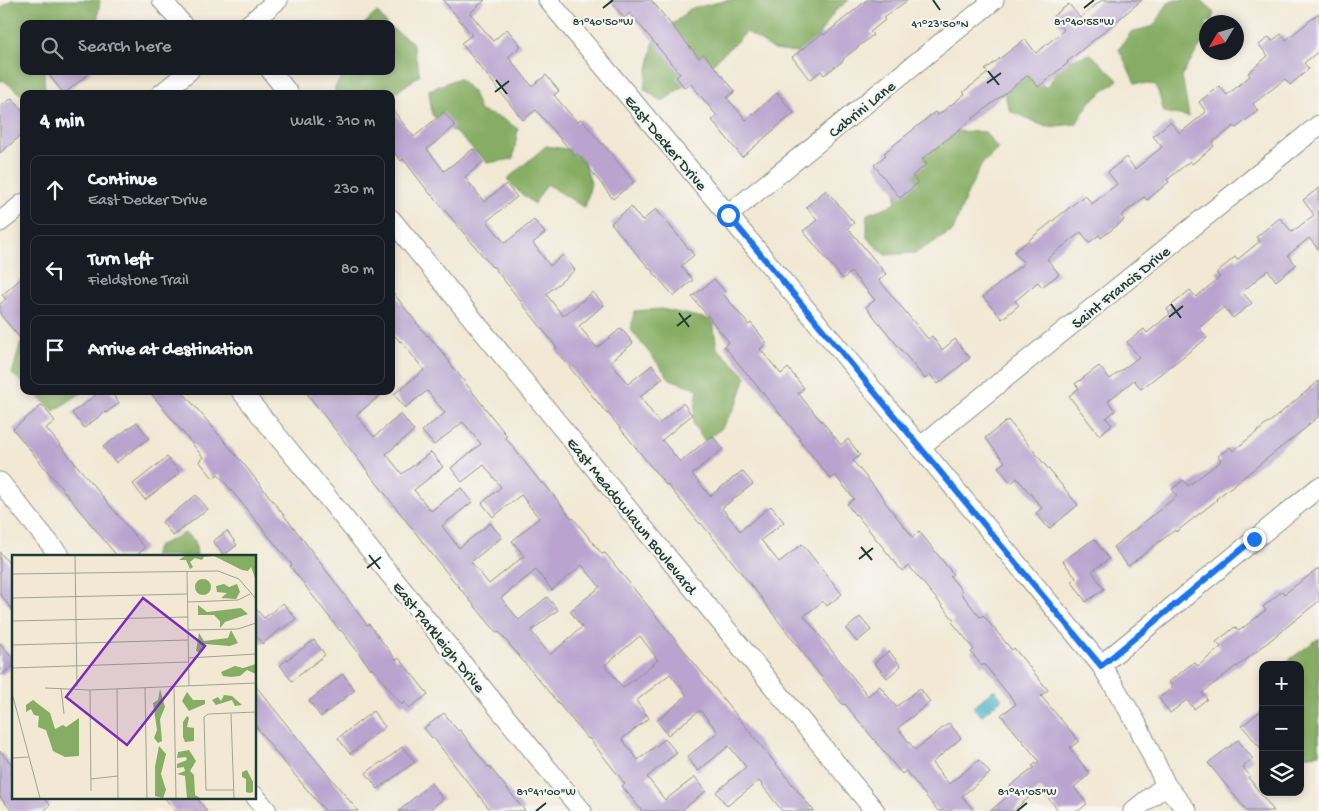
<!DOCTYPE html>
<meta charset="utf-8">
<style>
:root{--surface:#171b24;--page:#242831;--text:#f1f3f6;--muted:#9ea1a6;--line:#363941}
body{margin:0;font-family:"Gochi Hand",sans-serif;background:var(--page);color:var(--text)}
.controls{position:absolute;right:15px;bottom:15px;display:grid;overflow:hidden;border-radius:10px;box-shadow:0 2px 8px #0003}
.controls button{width:45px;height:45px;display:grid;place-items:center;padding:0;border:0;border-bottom:1px solid var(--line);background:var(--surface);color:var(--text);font:25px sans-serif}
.compass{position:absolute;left:1199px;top:15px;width:45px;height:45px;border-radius:50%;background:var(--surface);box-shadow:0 2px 8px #0003;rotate:232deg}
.stop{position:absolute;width:15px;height:15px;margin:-11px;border:4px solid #1a73e8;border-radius:50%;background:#fff}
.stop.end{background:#1a73e8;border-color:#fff;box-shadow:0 1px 5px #0008}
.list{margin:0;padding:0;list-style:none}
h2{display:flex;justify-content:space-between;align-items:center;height:65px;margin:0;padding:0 20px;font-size:21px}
h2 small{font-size:16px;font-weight:400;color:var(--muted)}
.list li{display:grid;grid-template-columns:32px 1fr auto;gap:15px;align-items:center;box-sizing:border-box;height:70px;margin:0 10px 10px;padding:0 10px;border:1px solid var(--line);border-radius:10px}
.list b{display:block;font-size:19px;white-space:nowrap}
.list p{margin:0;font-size:16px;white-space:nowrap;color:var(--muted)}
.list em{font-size:16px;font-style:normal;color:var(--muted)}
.icon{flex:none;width:28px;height:28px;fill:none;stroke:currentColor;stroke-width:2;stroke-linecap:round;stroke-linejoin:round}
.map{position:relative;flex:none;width:1319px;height:811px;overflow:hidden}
.search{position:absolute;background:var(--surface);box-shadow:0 2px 8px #0003;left:20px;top:20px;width:375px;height:55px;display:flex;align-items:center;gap:12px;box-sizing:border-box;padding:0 18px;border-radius:10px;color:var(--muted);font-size:19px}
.panel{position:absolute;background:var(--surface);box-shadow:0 2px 8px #0003;left:20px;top:90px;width:375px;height:305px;border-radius:10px}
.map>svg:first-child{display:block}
.forest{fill:#86ad64;stroke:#52754c}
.water{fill:#47b3c5;stroke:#33787c}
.building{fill:#baa4cf;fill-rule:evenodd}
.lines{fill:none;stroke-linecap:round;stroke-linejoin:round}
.street-casing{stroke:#889284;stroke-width:21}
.street{stroke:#fff;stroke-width:19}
.route{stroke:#1a73e8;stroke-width:6}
.ticks{fill:none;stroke:#1f3d34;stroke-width:2}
.labels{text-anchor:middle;stroke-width:4.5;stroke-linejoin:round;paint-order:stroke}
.street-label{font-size:16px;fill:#1f3d34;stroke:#f6f6f2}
.inset-road{fill:none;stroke:#9ea494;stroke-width:1}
.view{fill:#7b2cbf;fill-opacity:0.15;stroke:#7b2cbf;stroke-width:2.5}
.inset-edge{fill:none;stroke:#1f3d34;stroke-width:2.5}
.ticks-label{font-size:12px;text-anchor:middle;fill:#1f3d34;stroke:#f6f6f2;stroke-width:4.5;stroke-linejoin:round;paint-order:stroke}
</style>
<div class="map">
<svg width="1319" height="811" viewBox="0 0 1319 811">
<rect width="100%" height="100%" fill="#f6f6f2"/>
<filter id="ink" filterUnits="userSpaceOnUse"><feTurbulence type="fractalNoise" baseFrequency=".02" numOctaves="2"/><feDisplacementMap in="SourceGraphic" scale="10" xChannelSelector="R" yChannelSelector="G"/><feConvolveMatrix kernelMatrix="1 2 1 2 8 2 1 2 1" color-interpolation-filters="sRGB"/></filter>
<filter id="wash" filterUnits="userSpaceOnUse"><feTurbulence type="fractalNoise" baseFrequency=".0096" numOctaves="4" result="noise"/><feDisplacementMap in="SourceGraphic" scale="20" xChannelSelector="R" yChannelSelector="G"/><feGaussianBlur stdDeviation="1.12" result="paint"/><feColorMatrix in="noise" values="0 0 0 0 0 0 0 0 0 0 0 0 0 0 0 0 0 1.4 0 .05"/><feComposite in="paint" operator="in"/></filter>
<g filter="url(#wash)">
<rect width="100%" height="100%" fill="#f2e8d4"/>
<g class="forest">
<polygon points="11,0 100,0 97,24 24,24 24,71 44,71 45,91 22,95 3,80 0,82 0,9"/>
<polygon points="728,0 849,0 835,11 806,54 774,50 747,32 710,66 662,102 644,89 654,40 690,9"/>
<polygon points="1175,0 1202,0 1214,13 1211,22 1206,22 1206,33 1205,38 1182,75 1189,117 1164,112 1156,85 1135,83 1119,49 1131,32 1154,26 1168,3"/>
<polygon points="377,12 387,24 364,24"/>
<polygon points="391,28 412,42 420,75 391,96 391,94 335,94 335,87 346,71 391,71"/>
<polygon points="1091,54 1118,80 1090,102 1076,124 1046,127 1010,111 1001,85 1029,75 1047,88 1062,62"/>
<polygon points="459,78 473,92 480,111 501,118 518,129 513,159 487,163 463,139 432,115 429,90"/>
<polygon points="947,131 985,132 998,149 981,165 965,199 953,231 915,253 885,255 867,238 867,214 895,204 898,174"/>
<polygon points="546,146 580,151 591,183 585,208 547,184 534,204 518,191 507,179"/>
<polygon points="661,309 713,320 717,348 746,376 737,404 721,429 704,441 693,423 698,389 670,379 631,330 634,311"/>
<polygon points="24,336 24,384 12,374 20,345"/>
<polygon points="31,391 84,391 54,411"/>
<polygon points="185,533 195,541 197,556 153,556 158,546"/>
<polygon points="1319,638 1319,754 1300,756 1300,665 1282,665"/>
</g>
<polygon class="water" points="994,689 1002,699 981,716 973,707"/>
<g id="blocks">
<g class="building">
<polygon points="443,0 485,0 470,13 493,41 507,29 521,46 508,57 532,86 546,75 559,91 554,95 577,122 581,119 602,144 603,144 634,182 613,199 578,154 575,156 536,110 523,120 461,43 472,35"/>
<polygon points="610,0 651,0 699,58 704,54 735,91 727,98 746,120 777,93 794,113 742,157 712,120 717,116 691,84 685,88 676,77 680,74 630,13 624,18"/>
<polygon points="867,0 908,0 883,18 885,20 870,32 873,35 843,59 844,60 824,75 821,71 810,80 792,57 823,33 824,35"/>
<polygon points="1102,0 1142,0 1067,62 1068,63 1038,87 1028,75 922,159 927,164 912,176 918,183 900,198 874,165 886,155 884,153 935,112 938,115 965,94 963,92 988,73 985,70 1025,39 1036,53 1064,30 1053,16 1069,4 1080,18"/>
<polygon points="1319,13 1319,51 1304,63 1309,69 1290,85 1285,79 1253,104 1258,111 1236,128 1234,126 1212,143 1214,146 1192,164 1190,161 1167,180 1169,182 1147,200 1144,197 1121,216 1124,220 1101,238 1099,235 1089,243 1081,232 1047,259 1059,274 1042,287 1038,282 1015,301 1019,305 1002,319 983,297 1024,263 1014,252 1085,195 1092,204 1117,184 1108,172 1126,157 1135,169 1162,147 1153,136 1170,122 1180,133 1206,112 1199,102 1219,86 1227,95 1250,76 1248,73 1268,56 1259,45 1269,37 1272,41 1281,34 1286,40"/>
<polygon points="46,71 92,71 64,94"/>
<polygon points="12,98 24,112 24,133 0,153 0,107"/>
<polygon points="391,108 414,137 444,112 455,126 427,149 444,171 473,149 483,162 465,177 484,202 506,184 517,197 487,221 505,243 534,220 545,233 533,243 550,266 563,255 575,270 546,294 563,316 593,292 604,305 579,326 597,348 621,328 633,343 610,362 628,384 652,365 663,378 640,397 660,423 683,403 692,415 662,440 680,462 712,436 718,443 723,449 692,474 710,496 742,471 753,484 722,508 740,531 771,506 784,522 761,540 779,562 802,544 842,594 827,606 823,601 804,616 868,696 880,686 896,707 920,688 930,702 898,728 915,750 949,723 961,738 932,763 949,784 979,760 990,773 962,796 974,811 938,811 906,771 902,774 845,704 843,705 763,601 764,601 701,523 700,524 667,484 666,485 608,413 607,414 555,349 557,348 493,266 492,267 432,195 431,195 403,159 401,161 391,148"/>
<polygon points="1319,188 1319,250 1309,238 1288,255 1296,265 1276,281 1268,270 1242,292 1252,303 1233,318 1224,307 1199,328 1207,338 1141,389 1134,380 1108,401 1115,411 1106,418 1112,425 1099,435 1069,396 1079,388 1075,384 1099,366 1110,379 1139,357 1127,342 1144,329 1147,333 1170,314 1167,309 1190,290 1196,297 1220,277 1216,273 1235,257 1237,260 1260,241 1256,237 1280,218 1292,232 1314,215 1303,200"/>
<polygon points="826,190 854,223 848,228 886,274 879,280 928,339 932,336 942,350 955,339 970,358 938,384 930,375 925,379 866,307 875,300 851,272 843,279 803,231 817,220 806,207"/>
<polygon points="631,207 642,221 656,209 694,255 681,266 693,280 674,296 636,253 611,223"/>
<polygon points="24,276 24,343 0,314 0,304 6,299 2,295"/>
<polygon points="714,279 726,293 724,295 749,325 751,323 767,343 760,349 781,374 788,368 804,388 798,393 821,421 822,421 841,445 848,439 860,455 853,461 885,500 884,501 913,537 919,531 953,574 950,576 962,591 960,592 980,617 983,615 1012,650 1014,648 1048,690 1041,696 1079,741 1070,748 1090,774 1074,787 1087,804 1078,811 1059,811 1040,788 1013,811 990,811 1014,791 1010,786 1034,768 1032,766 1039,761 1001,715 1016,704 984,664 982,666 971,652 974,649 952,622 954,620 909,566 902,571 856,514 855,515 847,504 854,499 835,475 831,479 799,440 800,438 724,346 729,342 692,297"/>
<path d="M391,290L427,336L428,335L450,362H449L507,436L505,437L542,484L543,482L572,519L573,518L602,554L605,553L814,811H782L759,781L727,806L716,792L746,767L729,746L698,771L687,757L718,732L700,710L668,735L657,721L681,701V700L687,695L670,674L636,701L649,718L622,739L638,760L665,739L677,753L647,777L665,800L695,777L706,791L681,811H642L622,786L625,784L589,738L588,739L499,632L497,633L439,563L305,391H386L356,415L374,437L401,414L414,431L386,454L402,474L431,452L443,467L414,490L431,511L461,488L472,502L442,526L459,548L490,523L502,537L471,562L489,584L524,556L512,541L539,518L521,495L493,517L482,503L501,487L484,465L462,482L451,468L481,444L463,422L434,445L422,431L445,413L427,391L405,408L394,394L424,370L401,341L400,342L391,331ZM582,565L600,587L570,611L582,627L550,655L531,631L558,610L547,597L519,620L501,598L536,570L552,590ZM640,636L658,660L623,688L605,665Z"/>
<polygon points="1319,381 1319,416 1308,425 1308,426 1216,499 1217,500 1176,532 1175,530 1128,566 1113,547 1177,496 1172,489 1184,480 1188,486 1221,461 1218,456 1230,447 1233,451 1272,420"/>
<polygon points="101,391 110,391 119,403 106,413 105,412 84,428 72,413"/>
<polygon points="149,391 182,391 247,468 304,541 367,625 369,624 396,660 399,658 428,694 409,708 404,702 402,705 372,668 371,669 341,630 340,631 290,566 292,565 218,474 213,478 199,461 203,457"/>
<polygon points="42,405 55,421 46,428 145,548 136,556 117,556 13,429"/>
<polygon points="1008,420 1078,505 1049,529 1036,513 1042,508 1017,478 1011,483 998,467 1005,462 985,438"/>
<polygon points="137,422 149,438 116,463 103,447"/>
<polygon points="167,457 180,473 145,500 133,484"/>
<polygon points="196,495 208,509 173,536 162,522"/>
<polygon points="227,531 237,545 224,555 213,541"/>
<polygon points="1094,539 1109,559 1092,571 1104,589 1086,602 1072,582 1076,578 1063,561"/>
<polygon points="0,552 14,570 14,612 0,594"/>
<polygon points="1319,568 1319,601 1237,667 1236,666 1202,693 1207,699 1194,709 1187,700 1170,713 1159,698 1173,687 1169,682 1194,662 1198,666 1221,647 1216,642 1235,627 1239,631 1266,610 1263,607 1282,591 1284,594"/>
<polygon points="283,603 296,619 282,629 282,628 262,644 255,634 255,608 264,618"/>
<polygon points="860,617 871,630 857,642 846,629"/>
<polygon points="314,640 325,655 292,681 280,665"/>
<polygon points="0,643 14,660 14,665 0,676"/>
<polygon points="889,651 901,666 887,678 874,663"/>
<polygon points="343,674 355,690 321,717 309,701"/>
<polygon points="255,685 291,730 358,811 325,811 278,755 255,725"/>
<polygon points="1263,709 1263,751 1242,726"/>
<polygon points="373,711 385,727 350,754 338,738"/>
<polygon points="444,713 458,731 460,730 488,767 489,766 525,811 491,811 462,775 433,737 432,738 424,728"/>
<polygon points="1238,740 1253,759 1243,767 1250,776 1248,777 1274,811 1247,811 1208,763"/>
<polygon points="402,747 415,762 378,789 366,773 381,762 382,763"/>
<polygon points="0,751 14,767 14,797 43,797 50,805 44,811 12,811 0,797"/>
<polygon points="431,783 443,799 428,811 399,811"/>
<polygon points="164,797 196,797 207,811 175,811"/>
</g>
</g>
</g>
<g filter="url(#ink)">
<use href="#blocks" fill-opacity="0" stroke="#889284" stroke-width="1"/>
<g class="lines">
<defs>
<g id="street">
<polyline points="162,0 182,24"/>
<polyline points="548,0 728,215 1101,665 1136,722 1166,785 1187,811"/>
<polyline points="249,24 278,0"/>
<polyline points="271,71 289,94"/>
<polyline points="161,94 189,71"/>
<polyline points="728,215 994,0"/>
<polyline points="391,219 875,811"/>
<polyline points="0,222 24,203"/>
<polyline points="241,391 582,811"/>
<polyline points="920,447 1319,125"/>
<polyline points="0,482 60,556"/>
<polyline points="1101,665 1319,487"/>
<polyline points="255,796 267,811"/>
<polyline points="1133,811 1166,785"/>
</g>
</defs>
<use href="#street" class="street-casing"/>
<use href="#street" class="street"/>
</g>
</g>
<g class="lines" filter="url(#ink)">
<polyline class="route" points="728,215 1101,666 1254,539"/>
</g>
<path class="ticks" d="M933,0L940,10M603,8L613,0M1084,8L1094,0M988,71L999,85M496,80L507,94M987,83L1001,73M495,92L509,81M1171,304L1181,318M679,313L689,327M1169,317L1183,306M677,326L691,315M861,547L872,560M369,555L380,569M859,559L873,548M367,568L381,557M536,811L546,803M1017,811L1027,803"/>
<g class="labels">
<g class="street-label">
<text transform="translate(861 108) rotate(-39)" y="6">Cabrini Lane</text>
<text transform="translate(667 142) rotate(50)" y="6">East Decker Drive</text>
<text transform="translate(1120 286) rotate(-39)" y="6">Saint Francis Drive</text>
<text transform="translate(633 515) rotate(51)" y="6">East Meadowlawn Boulevard</text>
<text transform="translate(440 636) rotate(51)" y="6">East Parkleigh Drive</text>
</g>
</g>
<g transform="translate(12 555)">
<rect width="244" height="244" fill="#f2e8d4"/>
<path d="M174,0H244V25L239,12L236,16L230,15L202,1L192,2L190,5L183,3L178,7L181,12L178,14L174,5H167ZM183 32a8 8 0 1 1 16 0a8 8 0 1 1-16 0ZM212,29L217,32L225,29L228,37L224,44L209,43L215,38L205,37L204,31ZM186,50L195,57L229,53L236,59L213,67L208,73V66L202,60H186ZM219,75L226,88L218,91L192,89L189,98L184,96L187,78L192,86L216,83ZM244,109V119L235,115L228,121L219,122L211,121L209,117L223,111L231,113ZM148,134L153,152L148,164L150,186L146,188L142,183L145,175L141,148L146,145ZM175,137L181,145H193V149L177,156L170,146ZM212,140L220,141L230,150L223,151L220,145L204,150L200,145L206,142L209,146ZM21,145L38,158L43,174L51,170L54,172L67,163V201L53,202L41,196L34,175L26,172L27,161L22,160L19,154L14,157V150ZM175,161L177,163L175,172L182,173V186L173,187L171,182V167ZM147,191L154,199L149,219L154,235L151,243L143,241V212ZM177,195L184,206L178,216L182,220L183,240L188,243H175L173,221L165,219L173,216L172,212L165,213V209L175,205L174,202L165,203L166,197ZM235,215L241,227V237L238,238L234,237V224L230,222V217Z" fill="#86ad64"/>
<path class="inset-road" d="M63,0L65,132M175,16L177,131M0,19L206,16L227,24L244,44M0,43L175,39M176,47L226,45L238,39M0,66L176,62M176,75L226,74L244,68M0,90L176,85M176,103L244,99M0,113L176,107M162,132L164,243M33,133L78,135L244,128M49,133L52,159M133,133L135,243M105,134L106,243M78,135L79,236M0,138L28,243M219,159L222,243M0,203L17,202M79,224L106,221M221,235H194L192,162L196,159L244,157"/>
<path class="view" d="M131,43L193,91L115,190L54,142Z"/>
<rect width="244" height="244" class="inset-edge"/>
</g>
<g class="ticks-label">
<text x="603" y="25">81°40'50"W</text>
<text x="1084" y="25">81°40'55"W</text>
<text x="940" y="27">41°23'50"N</text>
<text x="546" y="795">81°41'00"W</text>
<text x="1027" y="795">81°41'05"W</text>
</g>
</svg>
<div class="controls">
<button>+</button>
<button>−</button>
<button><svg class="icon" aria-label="layers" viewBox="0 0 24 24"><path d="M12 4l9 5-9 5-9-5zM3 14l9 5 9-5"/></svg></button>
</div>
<svg class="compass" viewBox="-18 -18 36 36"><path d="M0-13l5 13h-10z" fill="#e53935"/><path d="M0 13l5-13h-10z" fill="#9ea1a6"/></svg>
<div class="stop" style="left:728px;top:215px"></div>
<div class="stop end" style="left:1254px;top:539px"></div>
<div class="search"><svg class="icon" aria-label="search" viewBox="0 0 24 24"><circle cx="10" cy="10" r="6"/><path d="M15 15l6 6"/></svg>Search here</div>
<section class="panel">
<h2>4 min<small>Walk · 310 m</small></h2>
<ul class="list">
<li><svg class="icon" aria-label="ahead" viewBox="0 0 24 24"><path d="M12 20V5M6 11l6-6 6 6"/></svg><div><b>Continue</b><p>East Decker Drive</p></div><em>230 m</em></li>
<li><svg class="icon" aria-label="left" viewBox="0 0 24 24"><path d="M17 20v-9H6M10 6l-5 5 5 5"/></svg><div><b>Turn left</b><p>Fieldstone Trail</p></div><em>80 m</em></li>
<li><svg class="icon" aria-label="arrive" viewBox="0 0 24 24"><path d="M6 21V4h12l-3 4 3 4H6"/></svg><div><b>Arrive at destination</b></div></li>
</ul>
</section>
</div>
